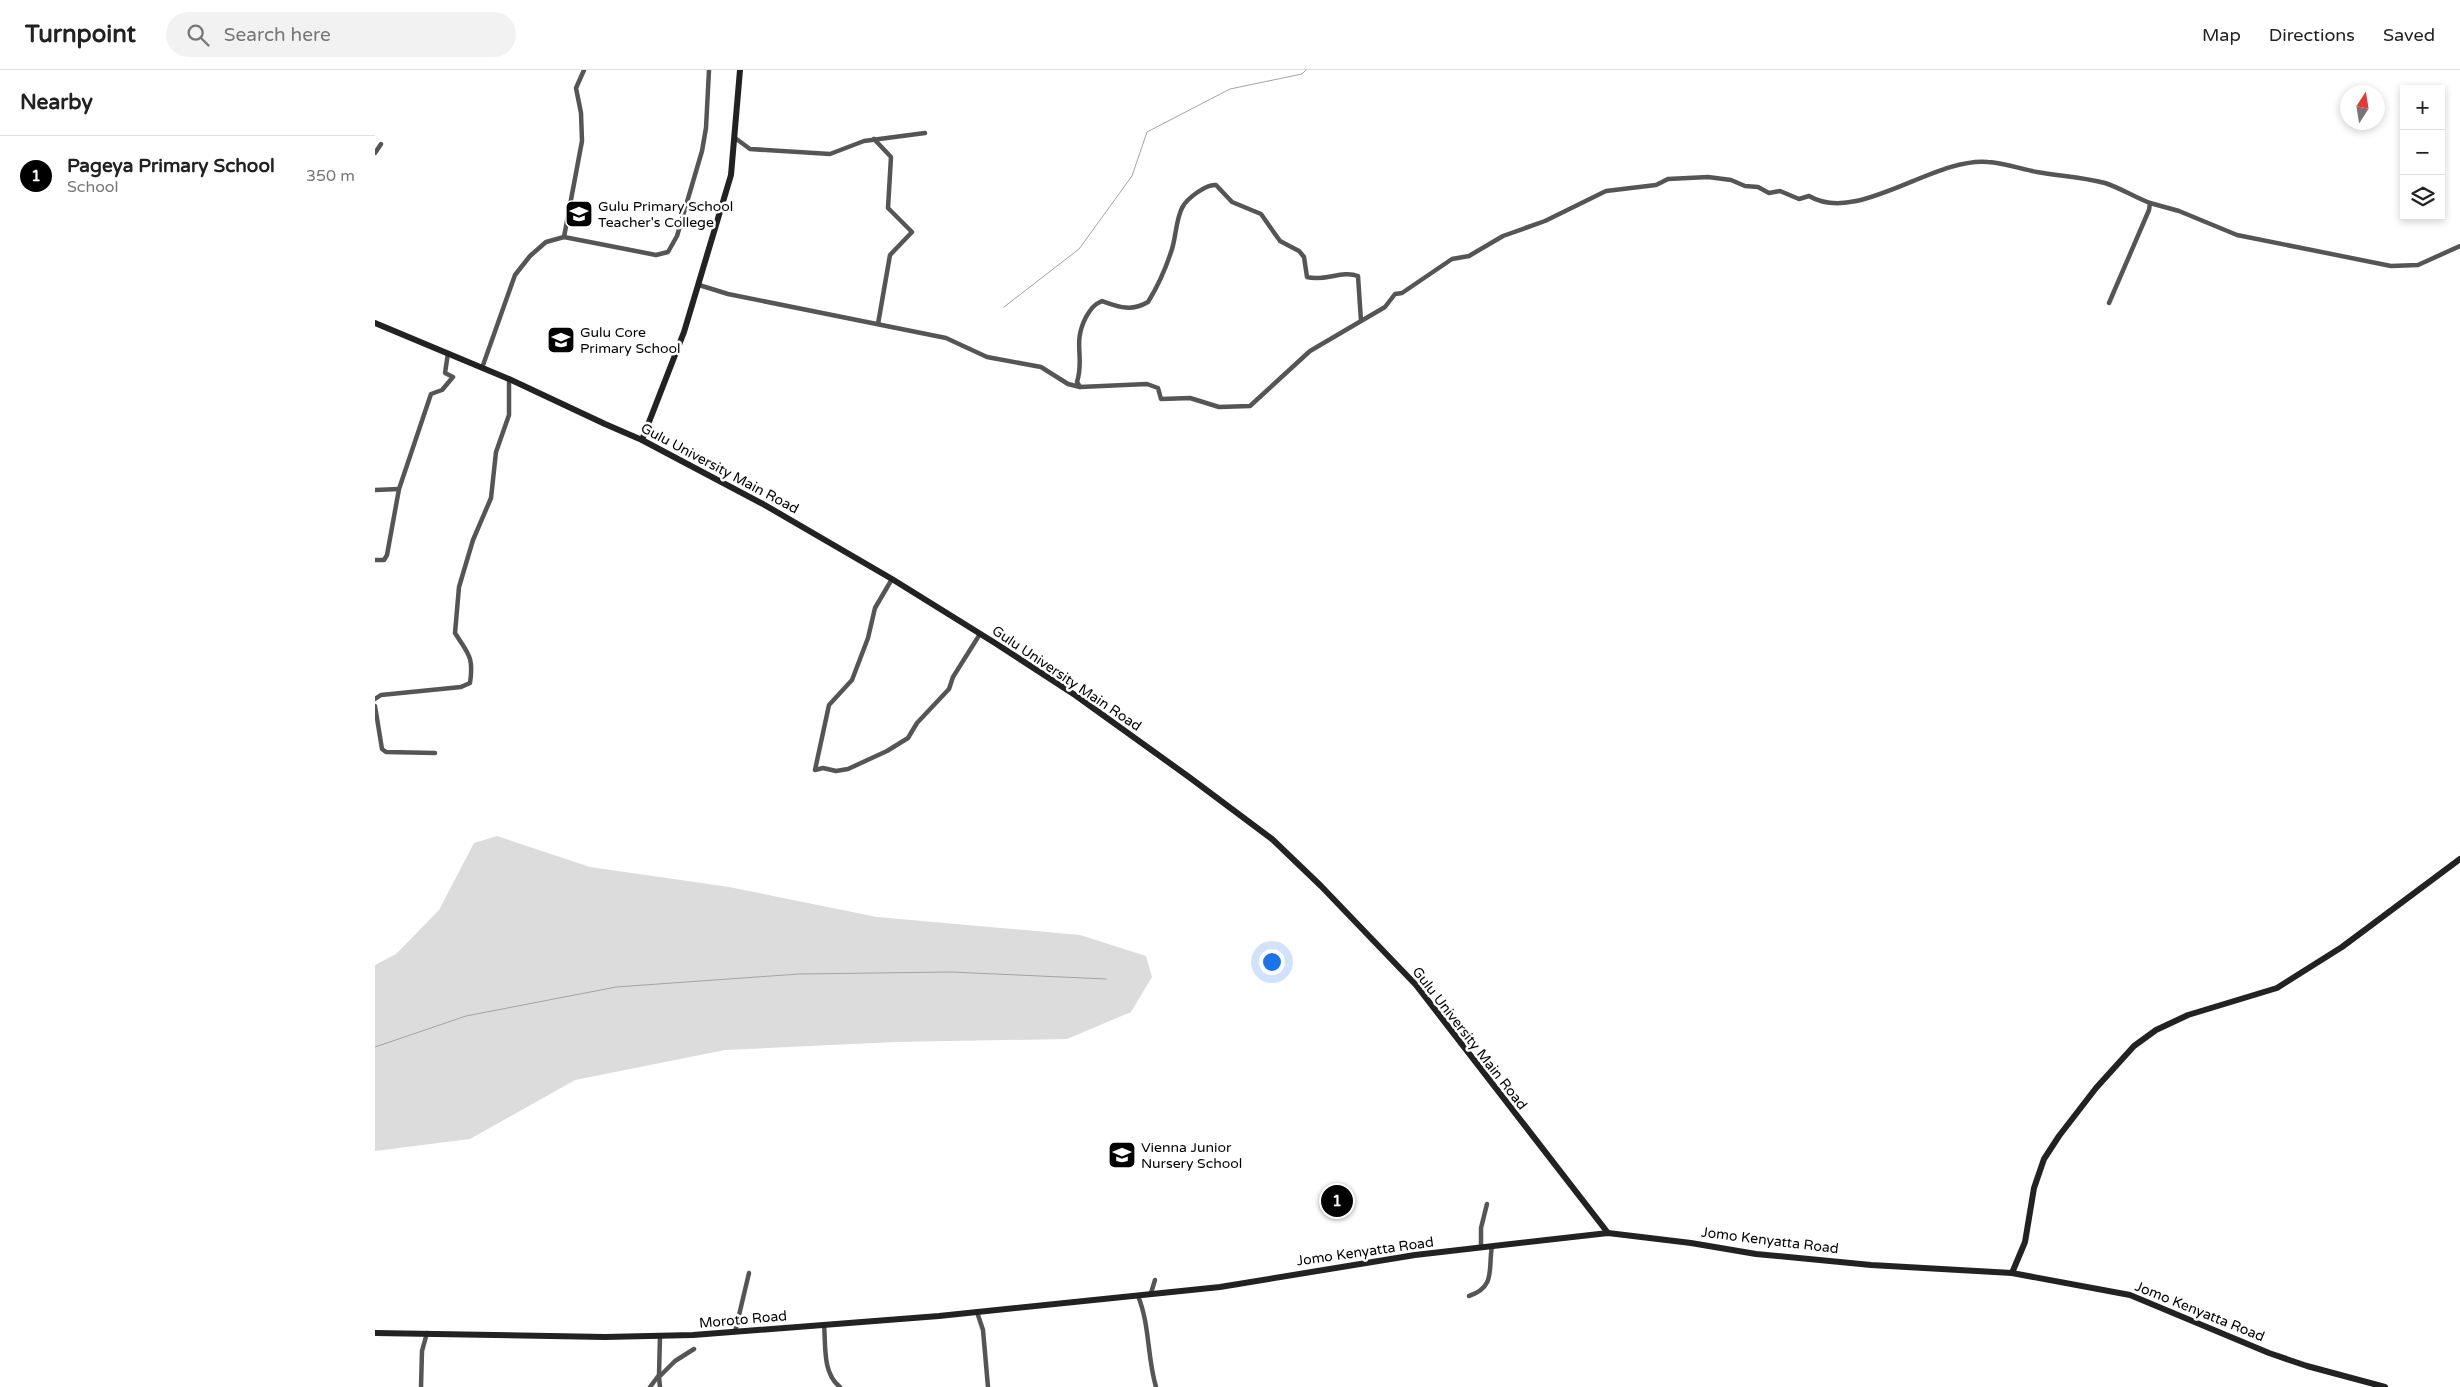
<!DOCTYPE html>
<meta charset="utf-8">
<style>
:root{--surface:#fff;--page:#f2f2f2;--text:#222;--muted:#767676;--line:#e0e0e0;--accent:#000}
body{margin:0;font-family:"Varela Round",sans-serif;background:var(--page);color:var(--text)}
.controls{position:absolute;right:15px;top:15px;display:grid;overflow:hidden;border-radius:0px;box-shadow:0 2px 8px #0003}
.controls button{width:45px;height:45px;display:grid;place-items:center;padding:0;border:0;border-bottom:1px solid var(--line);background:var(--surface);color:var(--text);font:25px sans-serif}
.compass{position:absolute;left:1965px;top:15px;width:45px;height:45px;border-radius:50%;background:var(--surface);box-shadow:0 2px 8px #0003;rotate:12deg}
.you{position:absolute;left:896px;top:891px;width:18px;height:18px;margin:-12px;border:4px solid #fff;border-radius:50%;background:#1a73e8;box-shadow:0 0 0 8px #1a73e833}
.badge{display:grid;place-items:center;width:32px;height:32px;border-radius:50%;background:var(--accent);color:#fff;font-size:16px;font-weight:700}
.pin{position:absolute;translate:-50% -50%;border:2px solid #fff;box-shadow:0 1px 5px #0006}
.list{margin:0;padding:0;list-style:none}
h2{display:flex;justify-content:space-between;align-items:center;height:65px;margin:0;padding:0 20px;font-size:21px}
h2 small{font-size:16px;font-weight:400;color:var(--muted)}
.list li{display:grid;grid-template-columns:32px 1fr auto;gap:15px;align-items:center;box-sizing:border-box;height:80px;padding:0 20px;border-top:1px solid var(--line)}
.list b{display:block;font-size:19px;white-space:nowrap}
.list p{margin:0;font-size:16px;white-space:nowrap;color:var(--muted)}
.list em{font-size:16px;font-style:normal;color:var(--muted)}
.icon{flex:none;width:28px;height:28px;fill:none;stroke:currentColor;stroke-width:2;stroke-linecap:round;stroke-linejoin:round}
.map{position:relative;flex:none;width:2085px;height:1317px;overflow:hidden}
header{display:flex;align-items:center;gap:30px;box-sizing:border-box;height:70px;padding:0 25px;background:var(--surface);border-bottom:1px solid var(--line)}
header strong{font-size:24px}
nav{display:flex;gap:28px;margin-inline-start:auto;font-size:18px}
.search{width:350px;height:45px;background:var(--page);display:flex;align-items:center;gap:12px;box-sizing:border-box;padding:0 18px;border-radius:28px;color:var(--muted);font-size:19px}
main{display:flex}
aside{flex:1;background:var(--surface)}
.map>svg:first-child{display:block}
.green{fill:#dcdcdc}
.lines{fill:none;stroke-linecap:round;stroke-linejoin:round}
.stream{stroke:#a3a3a3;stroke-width:1}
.street{stroke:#555;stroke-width:4.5}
.secondary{stroke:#222;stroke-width:6}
.labels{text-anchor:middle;stroke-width:5;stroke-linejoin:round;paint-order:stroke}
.poi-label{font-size:14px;fill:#000;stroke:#fff;text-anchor:start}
.street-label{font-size:14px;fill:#000;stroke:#fff}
</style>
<header>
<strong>Turnpoint</strong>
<div class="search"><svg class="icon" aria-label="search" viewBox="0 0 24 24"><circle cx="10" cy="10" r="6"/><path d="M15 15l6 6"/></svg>Search here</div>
<nav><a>Map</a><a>Directions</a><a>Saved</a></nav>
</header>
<main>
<aside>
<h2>Nearby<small></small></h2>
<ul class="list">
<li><span class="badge">1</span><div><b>Pageya Primary School</b><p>School</p></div><em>350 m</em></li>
</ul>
</aside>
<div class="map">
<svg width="2085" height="1317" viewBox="0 0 2085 1317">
<rect width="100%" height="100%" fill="#fff"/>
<polygon class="green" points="122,766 215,797 354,817 502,847 705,865 771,886 777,907 756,942 692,969 521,972 350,980 200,1010 95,1069 0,1081 0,895 21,884 64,840 99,773"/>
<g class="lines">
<g class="stream">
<polyline points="629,237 704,179 757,106 772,62 855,19 927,4 931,0"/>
<polyline points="0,977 91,946 241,917 424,904 576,902 731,909"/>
</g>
<g class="street">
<polyline points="360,68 375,79 455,84 489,71 550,63"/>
<polyline points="499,69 516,87 513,138 537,162 515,185 503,254"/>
<polyline points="0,83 6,74"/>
<polyline points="189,167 207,71 206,43 201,18 209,0"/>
<polyline points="324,215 353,224 571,268 612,287 666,297 693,314 705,317"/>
<polyline points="1734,233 1774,140 1775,133 1804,141 1862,165 2016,196 2043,195 2085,176"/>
<path d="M986,251L983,206C967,200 949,212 932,207L929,187L924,181L905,171L886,144L857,132L841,115C831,114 811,129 807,138C801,150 801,166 797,179C791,198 783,216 773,232C756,242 744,237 727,231C718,235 716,239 711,247C697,274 710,287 702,312L705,317L772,314L783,318L786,329L815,328L844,337L875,336L935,281L1010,237L1020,224L1027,223L1077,189L1094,186L1128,166L1170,151L1231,121L1281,115L1293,109L1333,107L1356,110L1370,116L1383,117L1394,123L1405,121L1424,129L1434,126C1483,155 1558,87 1613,92C1629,93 1646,99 1662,102C1684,106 1708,107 1730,113C1745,118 1760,127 1775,133"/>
<polyline points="107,298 140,205 155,186 171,172 189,167 281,185 293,182 302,166 327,81 331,58 334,0"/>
<polyline points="0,420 24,419"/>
<polyline points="0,490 9,490 12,485 24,419 56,324 67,320 78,307 70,303 73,283"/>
<polyline points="517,509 500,538 493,568 477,610 454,635 440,700 448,698 461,701 473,699 512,681 533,668 542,653 574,619 578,607 605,564"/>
<path d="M0,629L6,625L86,617L95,613C99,586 93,584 80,563L84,517L98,470L116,428L121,382L134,345V309"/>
<polyline points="0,636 7,679 11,682 60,683"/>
<polyline points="1106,1177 1106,1158 1112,1134"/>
<polyline points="776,1223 780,1210"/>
<path d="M763,1226C775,1255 772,1287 781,1317"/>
<path d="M1094,1226C1121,1217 1113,1199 1117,1176"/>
<polyline points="602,1242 608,1260 613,1317"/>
<path d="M449,1255C451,1275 447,1303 465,1317"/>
<polyline points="360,1262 374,1203"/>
<polyline points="46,1317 47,1281 52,1263"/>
<polyline points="275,1317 284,1305 285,1266"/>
<polyline points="285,1317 284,1307 300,1291 319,1279"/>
</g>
<g class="secondary">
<polyline points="0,253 134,309 230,354 267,370 388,434 517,509 620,573 700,625 814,707 897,769 946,816 1041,915 1233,1163"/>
<polyline points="267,370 309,262 356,105 365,0"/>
<polyline points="1637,1203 1650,1172 1659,1118 1669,1089 1684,1066 1721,1018 1759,976 1781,960 1813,945 1902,918 1967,877 2085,789"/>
<polyline points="0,1263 230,1267 318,1265 564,1246 845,1217 1040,1185 1233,1163 1316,1173 1381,1184 1496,1195 1637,1203 1755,1225 1894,1283 1932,1296 2010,1317"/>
</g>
</g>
<defs>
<symbol id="university-square" viewBox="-11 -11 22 22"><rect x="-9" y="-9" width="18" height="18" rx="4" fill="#000" stroke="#fff"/><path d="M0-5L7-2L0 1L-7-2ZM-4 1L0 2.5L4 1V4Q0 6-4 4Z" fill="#fff"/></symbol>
<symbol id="school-square" viewBox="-11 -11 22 22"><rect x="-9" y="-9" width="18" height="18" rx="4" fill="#000" stroke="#fff"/><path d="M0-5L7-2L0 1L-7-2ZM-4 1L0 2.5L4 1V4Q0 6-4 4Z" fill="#fff"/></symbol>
</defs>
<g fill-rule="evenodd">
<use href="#university-square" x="188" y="128" width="32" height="32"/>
<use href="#school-square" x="170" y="254" width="32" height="32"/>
<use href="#school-square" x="731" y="1069" width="32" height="32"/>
</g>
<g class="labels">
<g class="poi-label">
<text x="223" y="141">Gulu Primary School<tspan x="223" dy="16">Teacher's College</tspan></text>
<text x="205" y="267">Gulu Core<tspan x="205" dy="16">Primary School</tspan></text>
<text x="766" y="1082">Vienna Junior<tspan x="766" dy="16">Nursery School</tspan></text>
</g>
<g class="street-label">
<text transform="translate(345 398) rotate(28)" y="5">Gulu University Main Road</text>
<text transform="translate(692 608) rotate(34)" y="5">Gulu University Main Road</text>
<text transform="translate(1095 968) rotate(52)" y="5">Gulu University Main Road</text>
<text transform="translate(1395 1170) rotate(7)" y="5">Jomo Kenyatta Road</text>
<text transform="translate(990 1181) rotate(-8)" y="5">Jomo Kenyatta Road</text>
<text transform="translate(1825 1241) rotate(22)" y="5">Jomo Kenyatta Road</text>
<text transform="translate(368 1249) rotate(-5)" y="5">Moroto Road</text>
</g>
</g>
</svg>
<div class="controls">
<button>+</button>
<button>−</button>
<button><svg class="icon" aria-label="layers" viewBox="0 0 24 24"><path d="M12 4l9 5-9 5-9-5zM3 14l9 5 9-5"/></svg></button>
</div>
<svg class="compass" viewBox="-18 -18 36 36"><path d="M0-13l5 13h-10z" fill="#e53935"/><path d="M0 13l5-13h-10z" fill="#767676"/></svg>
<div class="you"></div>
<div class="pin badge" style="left:962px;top:1131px">1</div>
</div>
</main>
